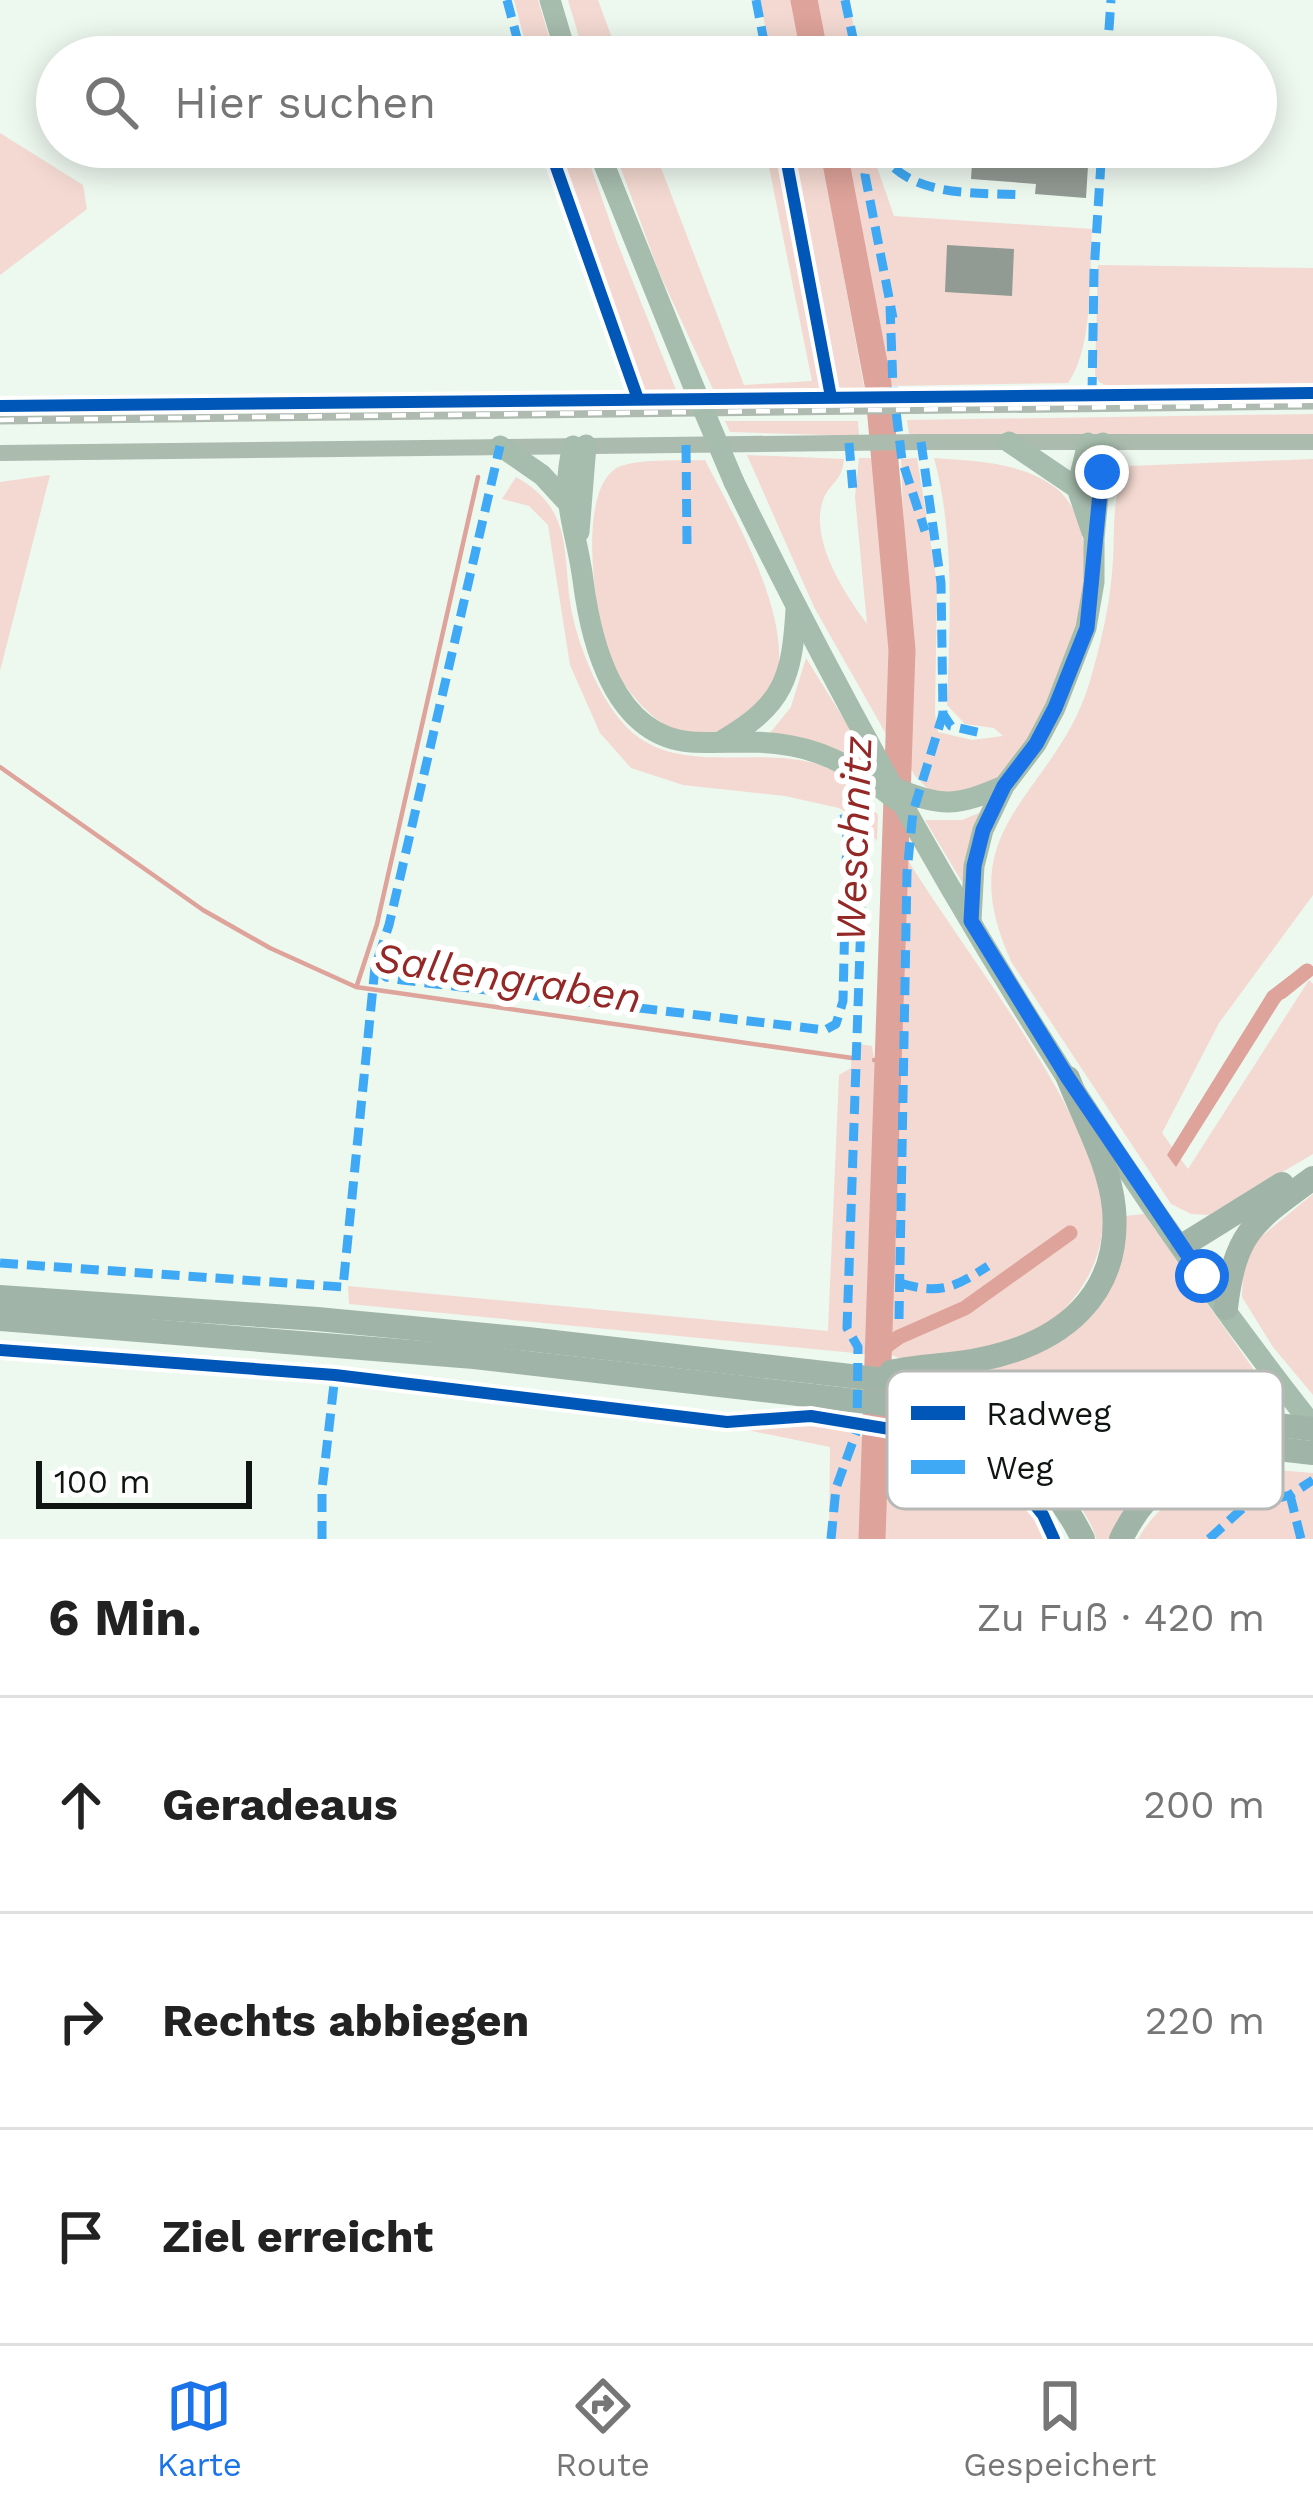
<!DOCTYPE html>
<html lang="de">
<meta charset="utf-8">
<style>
:root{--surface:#fff;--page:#f6f6f6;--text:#222;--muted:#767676;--line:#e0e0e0;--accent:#1a73e8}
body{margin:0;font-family:"Work Sans",sans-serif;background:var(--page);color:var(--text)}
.scale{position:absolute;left:36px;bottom:30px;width:216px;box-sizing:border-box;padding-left:12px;border:6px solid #0f1510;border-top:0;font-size:33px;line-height:42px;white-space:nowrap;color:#0f1510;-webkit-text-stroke:9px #fff;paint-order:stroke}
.stop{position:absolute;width:36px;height:36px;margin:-27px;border:9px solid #1a73e8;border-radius:50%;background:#fff}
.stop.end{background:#1a73e8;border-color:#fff;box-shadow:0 3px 12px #0008}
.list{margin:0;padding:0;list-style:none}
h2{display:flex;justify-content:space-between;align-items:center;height:156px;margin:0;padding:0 48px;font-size:51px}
h2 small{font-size:39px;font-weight:400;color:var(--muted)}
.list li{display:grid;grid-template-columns:78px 1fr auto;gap:36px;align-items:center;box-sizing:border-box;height:216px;padding:0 48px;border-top:3px solid var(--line)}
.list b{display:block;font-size:45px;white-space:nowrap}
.list em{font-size:39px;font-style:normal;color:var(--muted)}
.icon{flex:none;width:66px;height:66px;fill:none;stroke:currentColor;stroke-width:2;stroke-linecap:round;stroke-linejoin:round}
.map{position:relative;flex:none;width:1313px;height:1539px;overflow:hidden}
.search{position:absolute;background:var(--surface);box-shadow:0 6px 30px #0003;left:36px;right:36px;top:36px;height:132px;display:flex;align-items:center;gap:30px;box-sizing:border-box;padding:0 42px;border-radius:66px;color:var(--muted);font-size:45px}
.sheet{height:804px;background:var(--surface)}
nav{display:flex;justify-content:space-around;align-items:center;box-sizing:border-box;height:168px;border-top:3px solid var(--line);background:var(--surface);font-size:33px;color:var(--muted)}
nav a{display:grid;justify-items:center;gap:6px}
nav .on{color:var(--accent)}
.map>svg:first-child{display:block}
.green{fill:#f3d9d1}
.water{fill:#dea39a}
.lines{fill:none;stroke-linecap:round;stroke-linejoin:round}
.stream{stroke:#dea39a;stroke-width:4.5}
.canal{stroke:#dea39a;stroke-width:15}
.river{stroke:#dea39a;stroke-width:27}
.building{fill:#929a94}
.minor{stroke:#abbbae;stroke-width:16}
.major{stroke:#a6bcac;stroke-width:21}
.highway{stroke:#a0b5a7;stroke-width:24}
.rail-casing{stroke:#afbbb1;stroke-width:9}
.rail{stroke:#fff;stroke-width:4.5;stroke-dasharray:14;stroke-linecap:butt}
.major-bridge{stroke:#a6bcac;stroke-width:21}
.quiet{stroke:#3fa9f5;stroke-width:9;stroke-dasharray:18 9;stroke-linecap:butt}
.cycleway-casing{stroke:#fff;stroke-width:20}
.cycleway{stroke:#0057b8;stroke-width:12}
.route{stroke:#1a73e8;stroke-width:15}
.labels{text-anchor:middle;stroke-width:12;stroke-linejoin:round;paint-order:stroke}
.water-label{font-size:42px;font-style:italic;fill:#932826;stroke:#fff}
.key{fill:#fff;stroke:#b7b9b7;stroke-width:3}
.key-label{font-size:33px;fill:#0f1510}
</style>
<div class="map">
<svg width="1313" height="1539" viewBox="0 0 1313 1539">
<rect width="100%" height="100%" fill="#edf8ef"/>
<g class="green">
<polygon points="514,0 538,0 555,57 529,57"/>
<polygon points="568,0 598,0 619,57 585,57"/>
<polygon points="760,0 793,0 804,57 771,57"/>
<polygon points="813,0 850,0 857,57 824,57"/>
<polygon points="0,133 83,185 87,209 0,275"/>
<polygon points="556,147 584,147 617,242 678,395 645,394"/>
<polygon points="613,147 653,147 744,385 812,381 765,147 780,147 824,378 820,392 812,397 717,398 659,272"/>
<polygon points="788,147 820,147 865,392 846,393 834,383"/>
<path d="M840,147H870L894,216L1092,229C1089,274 1094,346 1068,383L886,386Z"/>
<polygon points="1098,265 1313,268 1313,386 1113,389 1099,382 1095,375"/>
<polygon points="1313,414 1313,434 909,434 907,420"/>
<polygon points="725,421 858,421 859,436 730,432"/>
<path d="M747,455L844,459C842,482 830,482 823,500C809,540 845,594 867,624L855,497L859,458H875L890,647L886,734L814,607Z"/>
<path d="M917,458L937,583L935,714L938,732L972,740L1003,736L994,728L965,724L947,705C950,625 955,536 934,458C974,461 1024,462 1057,489C1127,546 1052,758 980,789C967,794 948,794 935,796L915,776L903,754L908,723V633L901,459Z"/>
<path d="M1313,459V895L1219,1023L1162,1133L1188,1169L1309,980L1313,984V1154L1209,1215L1191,1214L1171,1204L1012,963C946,823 1056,797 1090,681C1100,646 1109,610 1112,573C1115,546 1112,517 1118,491C1120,482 1126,474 1128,466Z"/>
<path d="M705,460C734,518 819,655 757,713C751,719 740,723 733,727C716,737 680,735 663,724C640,708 617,679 608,652C595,612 577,496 615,469C631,458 684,461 705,460Z"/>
<polygon points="50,475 0,671 0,482"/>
<path d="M516,477C580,513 559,562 574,622C582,654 600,697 622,722C680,790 781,729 848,780C859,789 869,804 878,815L877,841L859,820L839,808L785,796L683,785L631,768L600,733L570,665L548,525L529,506L502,499Z"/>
<polygon points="806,658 858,742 867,767 766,738 791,707"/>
<polygon points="979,813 962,882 925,820 962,820"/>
<path d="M902,850C953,939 1104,1122 1103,1218C1103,1275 1062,1323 1012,1346C991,1356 929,1357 903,1360L888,1353L885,1332Z"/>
<polygon points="852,1043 872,1046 876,1070 865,1354 349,1304 348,1286 828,1331 839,1075 851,1068"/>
<polygon points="1313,1194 1313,1395 1273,1347 1242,1297 1243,1269 1257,1240"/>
<polygon points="1144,1214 1283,1411 973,1372 1070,1333 1124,1216"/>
<polygon points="807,1422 848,1429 867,1440 864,1539 829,1539 830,1447 728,1426"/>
<path d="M987,1434L1192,1457L1163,1476L1112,1539H1096C1083,1489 1027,1462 987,1434Z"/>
<path d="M888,1435C934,1443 983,1456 1016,1492C1029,1506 1038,1524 1049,1539H885Z"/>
<path d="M1275,1470L1313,1473V1539H1138C1167,1487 1220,1474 1275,1470Z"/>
</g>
<polygon class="water" points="1289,976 1296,984 1280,1002 1176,1167 1167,1155 1268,992"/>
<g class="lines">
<g class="stream">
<polyline points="0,767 203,910 270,948 356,987 852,1058"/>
<polyline points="357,985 377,924 478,477"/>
<polyline points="874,1060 886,1062"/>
</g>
<g class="canal">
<polyline points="1281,992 1307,971"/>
<polyline points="877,1353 899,1337 965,1308 1070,1233"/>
</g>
<g class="river">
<polyline points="804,0 815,57"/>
<polyline points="833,147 878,384 902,650 872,1539"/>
</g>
</g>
<g class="building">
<polygon points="973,147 1089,150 1086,198 1035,194 1036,184 971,179"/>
<polygon points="947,245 1014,249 1012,296 945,292"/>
</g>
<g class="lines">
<g class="minor">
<polyline points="0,453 921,442 1313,442"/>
<path d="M902,1431C967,1443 1026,1477 1054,1539"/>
</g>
<g class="major">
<polyline points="550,0 567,57"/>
<polyline points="597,147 695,390"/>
<polyline points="1009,442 1077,488"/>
<polyline points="1088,443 1077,488 1092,532"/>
<polyline points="500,446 542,475 565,500"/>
<path d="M573,446C559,501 576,526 583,580C591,643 614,736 691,742C725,744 758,739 792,746C832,753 865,775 896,800"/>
<path d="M734,482C896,813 1085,1136 1313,1426"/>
<polyline points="579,532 586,445"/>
<path d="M723,740C784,705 792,677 796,610"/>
<path d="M895,788C943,808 957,806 1004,786"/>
<polyline points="971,920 974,866 983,830 1004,786 1036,744 1055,708 1086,628 1094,582 1094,538 1103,443"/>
</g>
<g class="highway">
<polyline points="1182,1246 1282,1184"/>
<polyline points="0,1297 317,1319 528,1339 1313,1429"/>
<path d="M1226,1308C1235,1232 1253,1222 1313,1178"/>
<polyline points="0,1319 474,1357 1313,1453"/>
<path d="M891,1372C921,1365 952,1366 982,1359C1061,1343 1121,1296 1114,1209C1110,1165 1084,1119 1068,1078"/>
<path d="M925,1422C997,1431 1052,1475 1083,1539"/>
<path d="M1121,1539C1154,1473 1189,1468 1255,1456"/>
</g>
<defs>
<polyline id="rail" points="0,420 1313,405"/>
</defs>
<use href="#rail" class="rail-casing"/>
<use href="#rail" class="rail"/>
<polyline class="major-bridge" points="695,390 734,482"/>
<g class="quiet">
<polyline points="507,0 522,57"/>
<polyline points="756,0 767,57"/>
<polyline points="845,0 857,57"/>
<polyline points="1107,57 1111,0"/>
<polyline points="869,147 865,175 893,318"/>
<path d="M878,147C905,199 974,192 1024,195"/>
<polyline points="890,306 893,387 902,460 925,531"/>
<polyline points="1092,395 1094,272 1102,147"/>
<polyline points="921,442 941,583 943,714 951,726 981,733"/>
<polyline points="849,443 853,491"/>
<polyline points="686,445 687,544"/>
<polyline points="375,967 386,977 402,980 825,1030 836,1024 843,1001 847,828 844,814"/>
<polyline points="0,1263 343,1287 375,967 389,925 500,446"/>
<path d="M900,1283C940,1295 954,1288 988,1266"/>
<polyline points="899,1319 907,872 913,812 943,714"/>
<polyline points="1290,1495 1301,1539"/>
<polyline points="322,1539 322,1489 335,1375"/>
<polyline points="831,1539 836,1488 857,1430 858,1347 847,1328 864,832"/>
<polyline points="1209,1539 1244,1507 1290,1495 1313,1480"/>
</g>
<defs>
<g id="cycleway">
<polyline points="549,147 638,399"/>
<polyline points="784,147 831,397"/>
<polyline points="0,406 1313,393"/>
<polyline points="0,1350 335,1375 727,1422 811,1416 902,1431 931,1436 985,1461 1027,1495 1043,1515 1054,1539"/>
</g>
</defs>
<use href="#cycleway" class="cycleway-casing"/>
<use href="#cycleway" class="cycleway"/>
</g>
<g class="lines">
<polyline class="route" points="1102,472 1087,628 1055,708 1036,744 1004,786 983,830 974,866 971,921 1068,1078 1202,1276"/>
</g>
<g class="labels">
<g class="water-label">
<text transform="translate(853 839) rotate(-88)" y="15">Weschnitz</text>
<text transform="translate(508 977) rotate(9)" y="15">Sallengraben</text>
</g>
</g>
<rect x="887" y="1371" width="396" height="138" rx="18" class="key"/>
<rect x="911" y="1406" width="54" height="14" fill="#0057b8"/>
<rect x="911" y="1460" width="54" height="14" fill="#3fa9f5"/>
<g class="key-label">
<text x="986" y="1425">Radweg</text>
<text x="986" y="1479">Weg</text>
</g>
</svg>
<div class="scale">100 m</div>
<div class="stop" style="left:1202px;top:1276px"></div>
<div class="stop end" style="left:1102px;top:472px"></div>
<div class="search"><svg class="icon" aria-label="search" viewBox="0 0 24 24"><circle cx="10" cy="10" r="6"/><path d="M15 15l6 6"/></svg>Hier suchen</div>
</div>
<section class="sheet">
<h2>6 Min.<small>Zu Fuß · 420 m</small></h2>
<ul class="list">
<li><svg class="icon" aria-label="ahead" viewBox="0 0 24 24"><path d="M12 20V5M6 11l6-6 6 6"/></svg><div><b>Geradeaus</b></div><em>200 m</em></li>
<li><svg class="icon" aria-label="right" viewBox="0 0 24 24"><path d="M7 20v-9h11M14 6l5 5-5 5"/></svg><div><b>Rechts abbiegen</b></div><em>220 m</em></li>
<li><svg class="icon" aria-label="arrive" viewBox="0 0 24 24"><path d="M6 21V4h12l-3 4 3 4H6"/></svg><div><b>Ziel erreicht</b></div></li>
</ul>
</section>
<nav>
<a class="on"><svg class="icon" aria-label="map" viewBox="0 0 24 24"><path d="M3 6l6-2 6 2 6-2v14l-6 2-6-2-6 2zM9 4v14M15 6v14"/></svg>Karte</a>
<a><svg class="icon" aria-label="directions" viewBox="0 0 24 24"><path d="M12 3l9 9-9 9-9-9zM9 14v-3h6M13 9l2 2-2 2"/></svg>Route</a>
<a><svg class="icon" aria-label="saved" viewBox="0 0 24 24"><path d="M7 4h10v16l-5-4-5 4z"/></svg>Gespeichert</a>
</nav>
